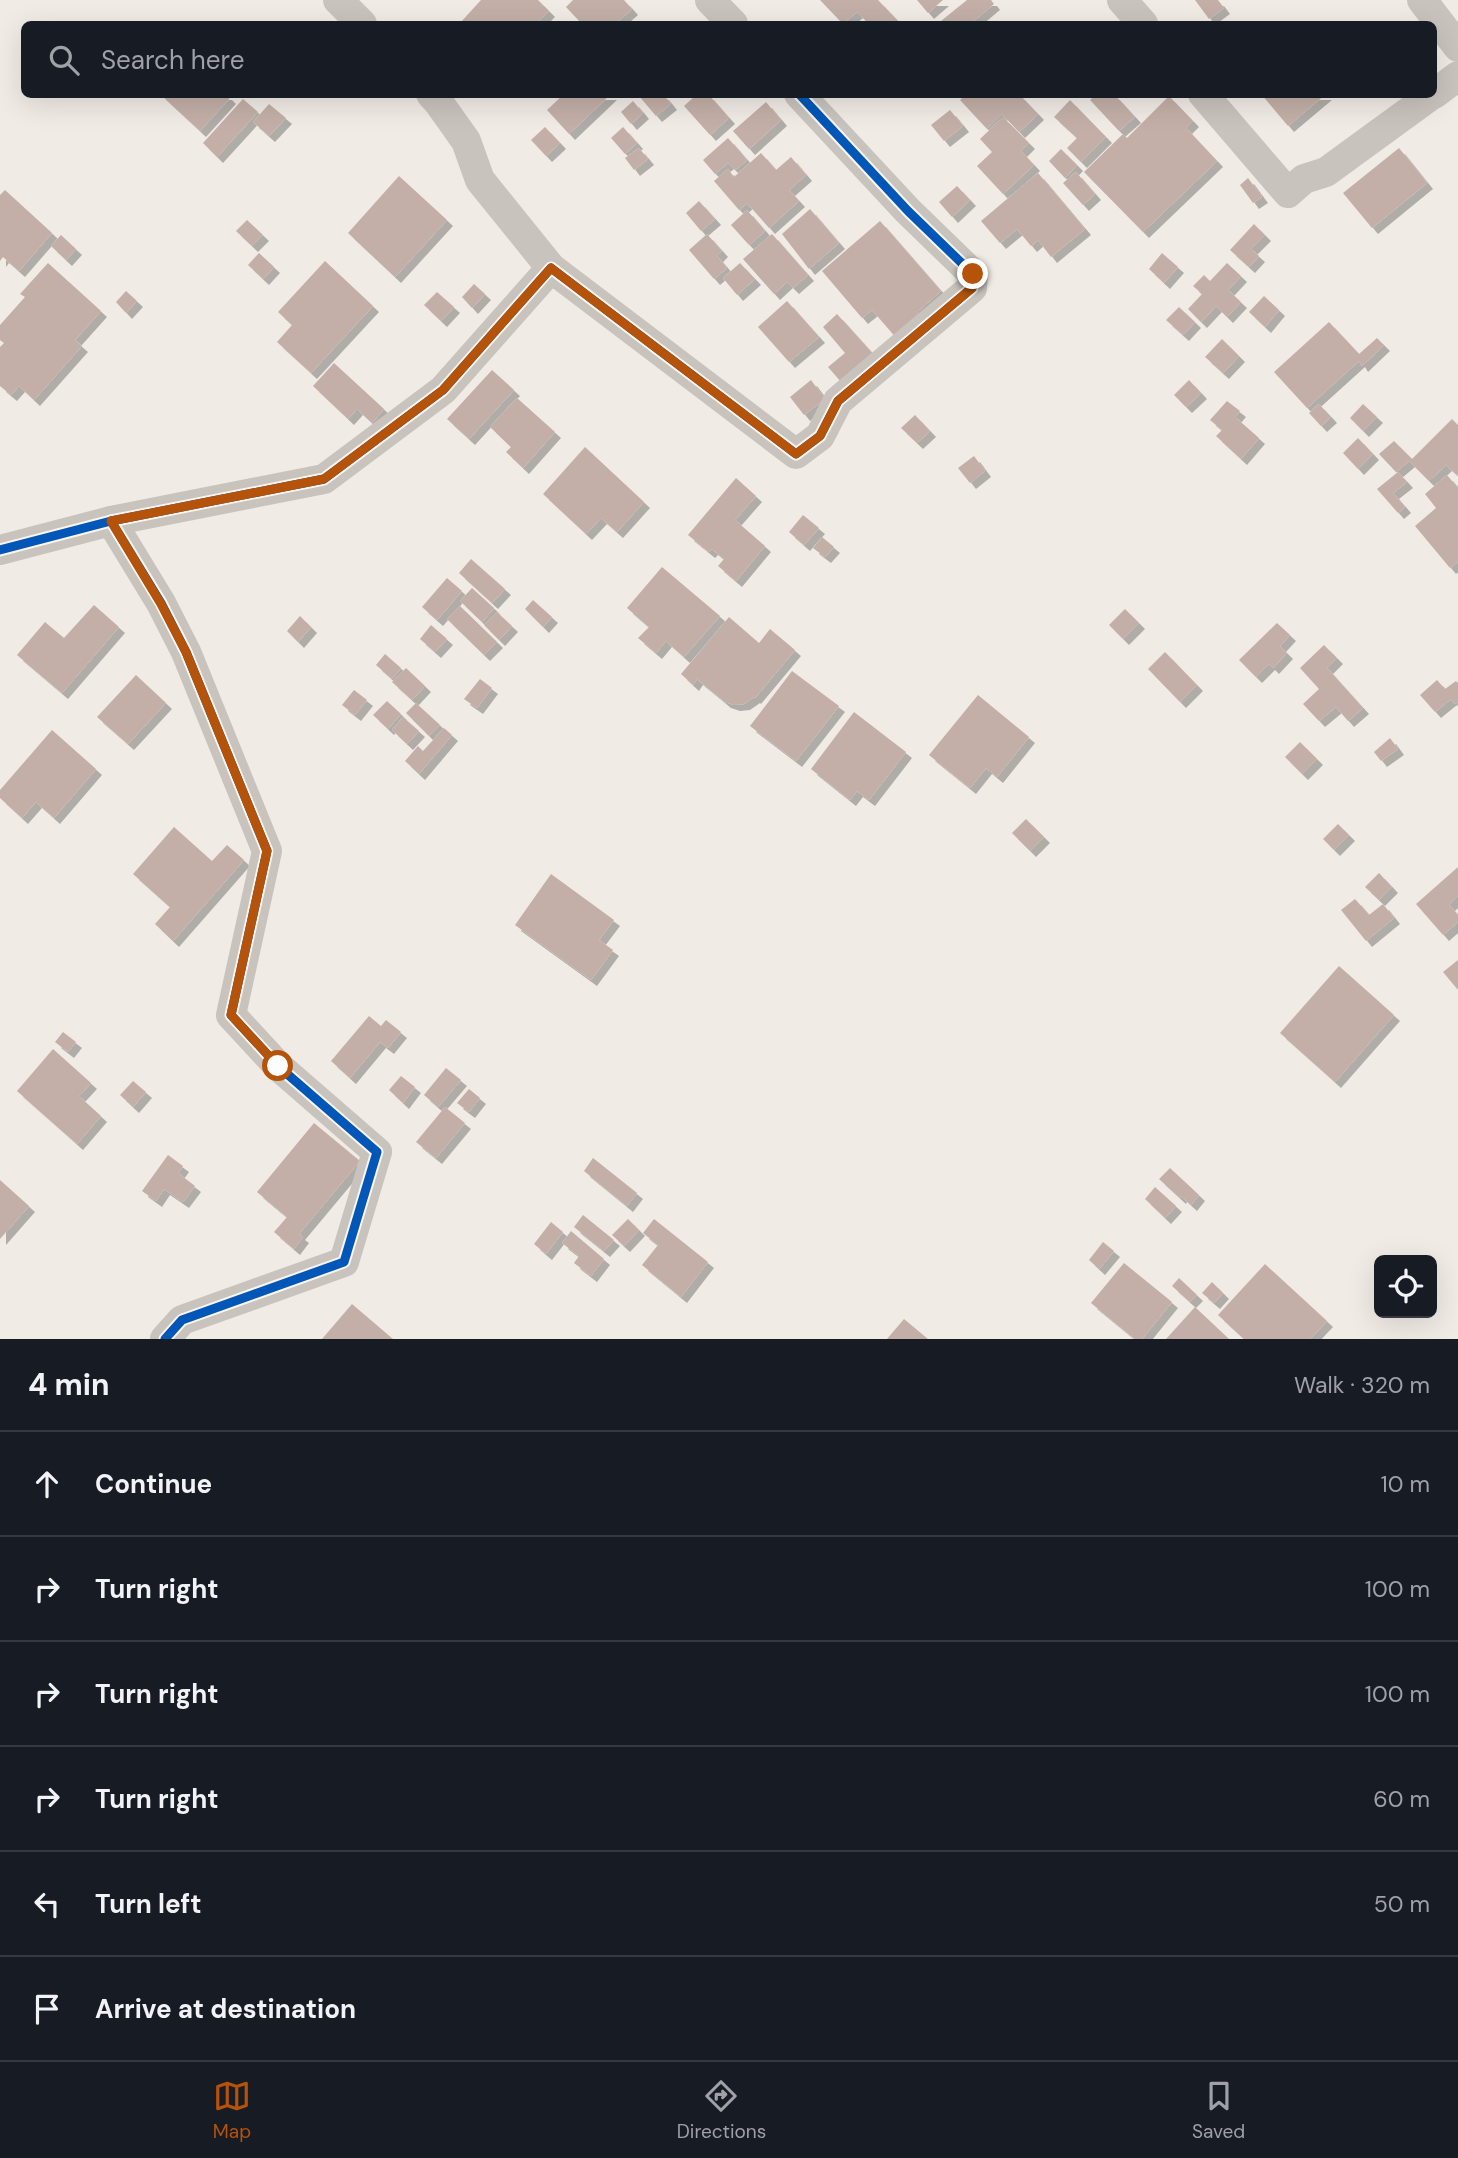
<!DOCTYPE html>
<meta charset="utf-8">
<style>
:root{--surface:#171b24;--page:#20242c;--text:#f1f3f6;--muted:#9ea1a6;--line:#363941;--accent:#b45309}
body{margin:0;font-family:"DM Sans",sans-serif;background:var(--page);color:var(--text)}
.controls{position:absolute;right:21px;bottom:21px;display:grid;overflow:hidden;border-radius:10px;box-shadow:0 7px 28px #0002}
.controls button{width:63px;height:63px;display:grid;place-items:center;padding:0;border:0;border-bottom:2px solid var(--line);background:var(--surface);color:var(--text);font:35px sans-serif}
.stop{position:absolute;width:21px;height:21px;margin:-16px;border:5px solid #b45309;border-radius:50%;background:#fff}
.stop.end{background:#b45309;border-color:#fff;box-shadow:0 2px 7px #0008}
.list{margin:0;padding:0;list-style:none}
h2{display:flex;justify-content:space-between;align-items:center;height:91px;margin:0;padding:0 28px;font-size:30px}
h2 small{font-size:23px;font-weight:400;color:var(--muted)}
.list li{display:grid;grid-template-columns:46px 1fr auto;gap:21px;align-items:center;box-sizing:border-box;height:105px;padding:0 28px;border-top:2px solid var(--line)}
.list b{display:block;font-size:26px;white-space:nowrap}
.list em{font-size:23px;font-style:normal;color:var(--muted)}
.icon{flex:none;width:38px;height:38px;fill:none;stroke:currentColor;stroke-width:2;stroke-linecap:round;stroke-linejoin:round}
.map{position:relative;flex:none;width:1458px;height:1339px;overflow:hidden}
.search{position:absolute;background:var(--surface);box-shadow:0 7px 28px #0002;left:21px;right:21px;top:21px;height:77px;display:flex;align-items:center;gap:18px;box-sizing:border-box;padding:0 24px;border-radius:10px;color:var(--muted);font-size:26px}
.sheet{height:721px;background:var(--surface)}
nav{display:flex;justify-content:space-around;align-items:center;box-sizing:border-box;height:98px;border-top:2px solid var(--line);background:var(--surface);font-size:19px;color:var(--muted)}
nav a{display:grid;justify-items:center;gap:4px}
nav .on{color:var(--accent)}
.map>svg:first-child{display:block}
.building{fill:#c3afa7;filter:url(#shadow)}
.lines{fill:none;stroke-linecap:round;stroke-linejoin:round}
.street{stroke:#c9c3be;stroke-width:30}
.cycleway-casing{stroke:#fbf5ee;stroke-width:13}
.cycleway{stroke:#0057b8;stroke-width:9}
.route{stroke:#b45309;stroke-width:9}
</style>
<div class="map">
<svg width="1458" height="1339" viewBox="0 0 1458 1339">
<defs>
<filter id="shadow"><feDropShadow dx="6" dy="6" stdDeviation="0" flood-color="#0004"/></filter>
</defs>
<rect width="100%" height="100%" fill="#f0ebe5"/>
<g class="building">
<polygon points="481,0 538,0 549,11 536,24 461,24 460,23"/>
<polygon points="573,0 624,0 632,9 615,24 582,24 566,7"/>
<polygon points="820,0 878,0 901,24 869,24 857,12 843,24"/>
<polygon points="917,0 943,0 928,13"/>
<polygon points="967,0 991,0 994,4 970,24 944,24 941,21"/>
<polygon points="1195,0 1218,0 1224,8 1209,19"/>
<polygon points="160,94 226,94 230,98 200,131"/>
<polygon points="564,94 611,94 569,134 547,110"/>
<polygon points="640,94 663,94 671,104 656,116 639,96"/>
<polygon points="697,94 708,94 729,118 710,135 684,106"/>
<polygon points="966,94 1019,94 1038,114 1019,132 1002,114 987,129 960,100"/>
<polygon points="1097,94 1114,94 1135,117 1119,131 1090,100"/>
<polygon points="1261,94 1326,94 1288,126"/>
<polygon points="1169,96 1193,121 1186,128 1217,161 1143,232 1084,172 1123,134 1127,138"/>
<polygon points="243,99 258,112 217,157 203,143"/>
<polygon points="1070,100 1106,137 1081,162 1067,148 1077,138 1054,117"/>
<polygon points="633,101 643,113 631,124 621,112"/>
<polygon points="766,102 781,120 749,149 733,131"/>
<polygon points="269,104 286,118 269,136 253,122"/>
<polygon points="950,110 963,126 944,141 931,125"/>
<polygon points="1003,117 1029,143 1021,151 1034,165 1003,194 977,166 992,152 980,139"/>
<polygon points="545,127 560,143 546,156 531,140"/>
<polygon points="623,127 637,143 625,154 611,138"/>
<polygon points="728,138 747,160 735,170 728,163 715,174 703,160"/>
<polygon points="639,148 648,159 634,170 625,158"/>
<polygon points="1399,148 1427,183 1372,228 1343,193"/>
<polygon points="1061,149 1077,165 1065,178 1049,161"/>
<polygon points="761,153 776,170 791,157 806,175 789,190 799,201 769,228 747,203 739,210 714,181 728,169 734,177"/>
<polygon points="1076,172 1095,194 1083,205 1063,183"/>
<polygon points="1038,173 1085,229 1051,257 1038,240 1031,246 1017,229 1000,243 981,221"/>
<polygon points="399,176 447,220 395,277 348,233"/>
<polygon points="1248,178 1262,197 1253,203 1240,185"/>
<polygon points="957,186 970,200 952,217 939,202"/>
<polygon points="5,190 52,233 19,271 3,257 0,261 0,195"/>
<polygon points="699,201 715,219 701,231 686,213"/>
<polygon points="810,209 839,243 809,269 782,234"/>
<polygon points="747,210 765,231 749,245 731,225"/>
<polygon points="247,220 263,235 252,246 236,231"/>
<polygon points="880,221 941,291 917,312 922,318 898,340 872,310 862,318 822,271"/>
<polygon points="1254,224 1265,235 1251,249 1259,256 1249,267 1230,250"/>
<polygon points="707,234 722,251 717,256 727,268 714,279 689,250"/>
<polygon points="772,234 808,275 793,288 787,282 774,294 743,259"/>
<polygon points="61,235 76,249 66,260 51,246"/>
<polygon points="259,253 274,267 263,279 248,265"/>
<polygon points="1162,253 1178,267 1164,283 1149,269"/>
<polygon points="325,261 373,306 311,373 277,342 292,325 278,312"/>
<polygon points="48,263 101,311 75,340 82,346 34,400 19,386 11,395 0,386 0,347 4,343 0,340 0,325 25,297 20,294"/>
<polygon points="740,263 755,279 737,295 723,278"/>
<polygon points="1227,263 1241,276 1228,290 1241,302 1227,317 1216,306 1201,322 1188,309 1202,294 1193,286 1204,275 1210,281"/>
<polygon points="474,284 485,294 472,308 462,297"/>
<polygon points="126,291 137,301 126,313 116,302"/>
<polygon points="437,292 454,307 441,321 424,305"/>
<polygon points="1264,296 1279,310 1265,327 1249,312"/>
<polygon points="787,301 819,337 789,362 758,327"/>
<polygon points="1179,307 1195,322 1183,335 1166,320"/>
<polygon points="837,314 874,355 842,383 828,367 845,353 823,327"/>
<polygon points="1329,322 1359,354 1377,338 1384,345 1362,366 1359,361 1307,408 1274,372"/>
<polygon points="1222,339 1239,356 1223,373 1205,357"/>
<polygon points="334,363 384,409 372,423 357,409 348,419 313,386"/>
<polygon points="492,370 514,390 469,439 447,419"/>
<polygon points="811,380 825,399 804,415 790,397"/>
<polygon points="1189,380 1201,393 1186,407 1174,395"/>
<polygon points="517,398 555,432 523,468 506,452 511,447 490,427"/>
<polygon points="1227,401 1240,411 1235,417 1259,438 1241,459 1216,436 1222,430 1210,420"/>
<polygon points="1319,404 1331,417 1321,426 1309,413"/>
<polygon points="1363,404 1377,417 1363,431 1350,418"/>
<polygon points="915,415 930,431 917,443 901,428"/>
<polygon points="1452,419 1458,425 1458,476 1446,465 1429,481 1409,461 1396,472 1379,454 1394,441 1412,459"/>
<polygon points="1358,438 1373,454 1358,469 1343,453"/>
<polygon points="585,447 644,502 617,532 601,518 586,534 543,494"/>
<polygon points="974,456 985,471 970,483 958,468"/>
<polygon points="1398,472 1407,482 1393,493 1405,507 1398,513 1377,489"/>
<polygon points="1447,475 1458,488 1458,562 1450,568 1415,526 1436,508 1425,494"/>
<polygon points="736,478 756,496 735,520 765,546 736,581 718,566 724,559 712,549 709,552 688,535"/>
<polygon points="803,515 819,528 804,545 789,532"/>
<polygon points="822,537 834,547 825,557 813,548"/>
<polygon points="471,559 505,589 492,603 459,573"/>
<polygon points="662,567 720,616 684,657 666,641 656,653 638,638 649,627 627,608"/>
<polygon points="447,578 462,591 437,620 422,607"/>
<polygon points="472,588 494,608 482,622 460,601"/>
<polygon points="533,600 552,617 543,627 525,609"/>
<polygon points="94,605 119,627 62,693 17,655 45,622 64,638"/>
<polygon points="460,606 497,642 484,655 447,619"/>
<polygon points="1125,609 1139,623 1123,639 1109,625"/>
<polygon points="497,612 512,626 499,640 484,625"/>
<polygon points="300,616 311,627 298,642 287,631"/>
<polygon points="729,617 759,643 770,629 795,650 755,698 754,697 744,704 734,705 725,702 697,679 693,685 681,674"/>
<polygon points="1277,623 1290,635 1280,646 1287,653 1273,668 1269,664 1256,677 1239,660"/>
<polygon points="431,625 447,639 435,652 420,639"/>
<polygon points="1324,645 1337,658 1327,668 1363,708 1348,721 1336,707 1319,721 1303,704 1319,689 1300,668"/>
<polygon points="1165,652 1197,685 1180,702 1148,669"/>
<polygon points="385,654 401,668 392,679 376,665"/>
<polygon points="406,668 425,686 412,700 392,682"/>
<polygon points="792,671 839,706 796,761 750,726"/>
<polygon points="136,675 166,703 128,744 97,717"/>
<polygon points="480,679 492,688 477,708 464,699"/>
<polygon points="1437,680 1445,689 1456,681 1458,683 1458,702 1455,704 1451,699 1435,712 1420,695"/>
<polygon points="354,690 367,700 355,715 342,705"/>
<polygon points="978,695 1029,737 997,777 986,768 970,788 929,755"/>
<polygon points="387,701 401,714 388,729 373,715"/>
<polygon points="416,703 440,725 429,736 406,713"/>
<polygon points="854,712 906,752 869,800 857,791 850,800 811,769"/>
<polygon points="403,717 419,731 407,744 392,730"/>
<polygon points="444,728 452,735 419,774 405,761 418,746 423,751"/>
<polygon points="52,730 96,769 54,818 36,802 22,818 0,798 0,790"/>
<polygon points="1390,738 1398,749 1381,761 1374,752"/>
<polygon points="1300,742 1317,759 1302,774 1285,757"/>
<polygon points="1026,819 1044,837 1030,851 1012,833"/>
<polygon points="1338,824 1349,835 1334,850 1323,839"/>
<polygon points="174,827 212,861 227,845 244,860 173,941 155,924 170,907 133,874"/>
<polygon points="1458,867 1458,896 1449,905 1458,915 1458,922 1443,935 1416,904"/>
<polygon points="1379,873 1392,887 1379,900 1365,887"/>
<polygon points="551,874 614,920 599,940 613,950 591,980 515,925"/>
<polygon points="1355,899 1369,915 1383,904 1394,918 1366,941 1341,910"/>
<polygon points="1458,960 1458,990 1443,972"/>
<polygon points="1339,966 1394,1015 1335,1082 1280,1033"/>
<polygon points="369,1016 381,1026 386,1020 401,1032 388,1048 380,1042 350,1078 331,1061"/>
<polygon points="63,1032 76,1042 68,1052 55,1042"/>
<polygon points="53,1049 91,1083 79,1096 101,1116 77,1144 17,1091"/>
<polygon points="446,1068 461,1080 438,1107 424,1095"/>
<polygon points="401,1076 415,1087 403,1103 389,1090"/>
<polygon points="133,1081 146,1092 133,1107 120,1095"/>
<polygon points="469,1089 480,1098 469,1112 457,1103"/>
<polygon points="445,1107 465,1123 436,1158 416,1142"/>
<polygon points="314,1123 360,1161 299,1234 303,1237 294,1249 274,1232 287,1217 257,1192"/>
<polygon points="168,1155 183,1166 178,1173 195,1186 183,1202 164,1189 156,1201 142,1191"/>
<polygon points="593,1158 637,1193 627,1206 584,1171"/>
<polygon points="1170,1168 1199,1195 1191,1205 1181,1196 1180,1198 1159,1179"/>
<polygon points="0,1180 29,1206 0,1239"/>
<polygon points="1155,1187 1176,1206 1165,1218 1145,1199"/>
<polygon points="583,1215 614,1240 604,1251 574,1227"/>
<polygon points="628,1219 639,1230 624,1246 612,1235"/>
<polygon points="654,1219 708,1262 681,1297 642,1265 658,1245 643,1233"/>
<polygon points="551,1222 563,1232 546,1254 534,1244"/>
<polygon points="571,1231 604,1259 591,1276 574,1263 579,1256 562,1243"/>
<polygon points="1103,1242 1114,1251 1099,1269 1089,1260"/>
<polygon points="1124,1263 1172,1302 1142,1339 1135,1339 1091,1303"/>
<polygon points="1265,1264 1327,1321 1310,1339 1244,1339 1218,1315"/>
<polygon points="1179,1278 1197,1295 1190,1302 1172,1286"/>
<polygon points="1212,1282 1223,1293 1214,1303 1202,1293"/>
<polygon points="352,1304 393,1339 322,1339"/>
<polygon points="1195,1307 1229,1339 1166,1339"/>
<polygon points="904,1319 928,1339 887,1339"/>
</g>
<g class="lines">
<g class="street">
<polyline points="338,0 362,24"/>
<polyline points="710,0 733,24"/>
<polyline points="1122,0 1143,24"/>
<polyline points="1422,0 1458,47"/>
<polyline points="431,94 439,103 466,141 480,180 551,268"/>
<polyline points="1203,94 1288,193 1304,179 1326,172 1433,94"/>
<polyline points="1434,94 1458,76"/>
<polyline points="111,521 324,479 443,390 551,268 796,454 820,436 838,401 972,288 973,274 908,211 799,94"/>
<polyline points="0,550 111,521 161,603 186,652 267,851 231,1015 278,1066 377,1152 344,1262 182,1320 165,1339"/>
</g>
<defs>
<g id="cycleway">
<polyline points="111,521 324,479 443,390 551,268 796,454 820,436 838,401 972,288 973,274 908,211 799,94"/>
<polyline points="0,550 111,521 161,603 186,652 267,851 231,1015 278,1066 377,1152 344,1262 182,1320 165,1339"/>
</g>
</defs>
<use href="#cycleway" class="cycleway-casing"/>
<use href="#cycleway" class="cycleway"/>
</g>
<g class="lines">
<polyline class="route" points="278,1066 231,1015 267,851 186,652 161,604 111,521 324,479 443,390 551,268 796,454 820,436 838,401 972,288 973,274"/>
</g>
</svg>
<div class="controls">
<button><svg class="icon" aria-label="locate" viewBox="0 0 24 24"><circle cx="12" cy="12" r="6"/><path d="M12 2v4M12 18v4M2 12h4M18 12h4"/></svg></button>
</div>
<div class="stop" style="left:278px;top:1066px"></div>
<div class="stop end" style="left:973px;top:274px"></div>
<div class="search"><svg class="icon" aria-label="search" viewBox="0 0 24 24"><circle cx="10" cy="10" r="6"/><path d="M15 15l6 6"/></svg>Search here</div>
</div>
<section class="sheet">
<h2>4 min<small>Walk · 320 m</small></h2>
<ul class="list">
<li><svg class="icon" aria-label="ahead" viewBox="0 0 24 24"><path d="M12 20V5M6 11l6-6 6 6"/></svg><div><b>Continue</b></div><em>10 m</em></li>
<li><svg class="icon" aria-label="right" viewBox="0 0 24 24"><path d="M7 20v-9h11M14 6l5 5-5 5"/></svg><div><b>Turn right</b></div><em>100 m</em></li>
<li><svg class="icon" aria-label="right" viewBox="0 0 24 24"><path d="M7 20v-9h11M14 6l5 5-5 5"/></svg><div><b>Turn right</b></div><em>100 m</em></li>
<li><svg class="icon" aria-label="right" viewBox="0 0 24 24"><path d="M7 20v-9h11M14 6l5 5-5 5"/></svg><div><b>Turn right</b></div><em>60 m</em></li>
<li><svg class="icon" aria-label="left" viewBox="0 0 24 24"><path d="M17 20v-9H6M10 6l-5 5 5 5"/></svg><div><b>Turn left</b></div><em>50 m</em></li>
<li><svg class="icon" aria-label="arrive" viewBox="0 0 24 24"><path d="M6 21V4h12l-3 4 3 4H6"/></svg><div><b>Arrive at destination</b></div></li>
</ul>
</section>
<nav>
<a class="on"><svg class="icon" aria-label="map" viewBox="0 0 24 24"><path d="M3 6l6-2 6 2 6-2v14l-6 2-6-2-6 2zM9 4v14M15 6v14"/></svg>Map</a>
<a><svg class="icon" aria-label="directions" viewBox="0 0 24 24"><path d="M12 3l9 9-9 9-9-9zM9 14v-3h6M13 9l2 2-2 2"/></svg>Directions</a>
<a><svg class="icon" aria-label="saved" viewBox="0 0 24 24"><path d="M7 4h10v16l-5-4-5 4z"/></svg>Saved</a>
</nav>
